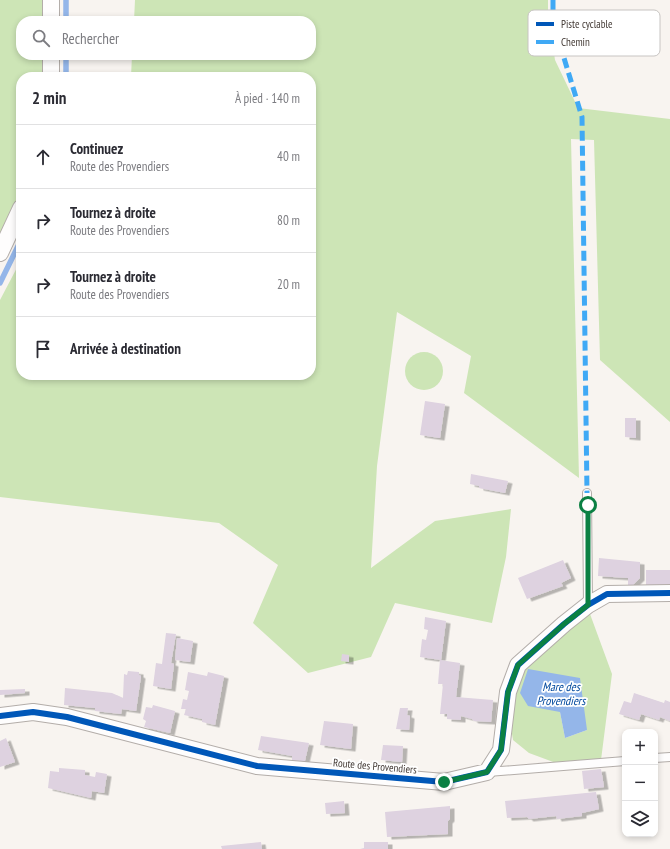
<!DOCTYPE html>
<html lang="fr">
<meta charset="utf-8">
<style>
:root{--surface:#fff;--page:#f7f7f7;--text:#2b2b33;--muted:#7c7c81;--line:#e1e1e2}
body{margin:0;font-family:"PT Sans Narrow",sans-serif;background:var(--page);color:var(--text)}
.controls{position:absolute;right:12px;bottom:12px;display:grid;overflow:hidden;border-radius:8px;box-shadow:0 2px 6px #0003}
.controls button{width:36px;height:36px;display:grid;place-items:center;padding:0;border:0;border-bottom:1px solid var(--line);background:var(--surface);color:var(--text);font:20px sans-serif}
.stop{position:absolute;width:12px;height:12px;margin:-9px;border:3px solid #0b8043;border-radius:50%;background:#fff}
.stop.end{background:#0b8043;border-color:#fff;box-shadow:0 1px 4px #0008}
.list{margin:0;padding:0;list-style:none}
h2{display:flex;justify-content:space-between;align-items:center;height:52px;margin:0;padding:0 16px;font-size:17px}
h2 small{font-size:13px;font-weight:400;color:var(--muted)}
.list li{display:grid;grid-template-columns:26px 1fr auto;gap:12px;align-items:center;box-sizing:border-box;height:64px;padding:0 16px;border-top:1px solid var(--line)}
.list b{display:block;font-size:15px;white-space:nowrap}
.list p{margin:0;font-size:13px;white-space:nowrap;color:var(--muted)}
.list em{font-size:13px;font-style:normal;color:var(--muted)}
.icon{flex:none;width:22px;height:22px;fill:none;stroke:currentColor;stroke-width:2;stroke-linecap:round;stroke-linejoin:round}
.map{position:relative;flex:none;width:670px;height:849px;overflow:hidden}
.search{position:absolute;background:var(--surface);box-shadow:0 2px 6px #0003;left:16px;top:16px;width:300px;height:44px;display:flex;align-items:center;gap:10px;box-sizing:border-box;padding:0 14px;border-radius:16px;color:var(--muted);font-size:15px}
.panel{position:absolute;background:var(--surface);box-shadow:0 2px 6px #0003;left:16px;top:72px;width:300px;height:308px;border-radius:16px}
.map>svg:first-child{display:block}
.green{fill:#cde5b6;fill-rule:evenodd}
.water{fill:#94b6e9}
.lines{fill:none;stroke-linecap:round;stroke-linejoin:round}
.stream{stroke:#94b6e9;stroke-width:5.5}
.building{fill:#ded2e0;filter:url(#shadow)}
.lane-casing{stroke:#b3ada9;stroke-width:10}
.street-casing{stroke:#b3ada9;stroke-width:18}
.lane{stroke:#fefdfd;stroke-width:8}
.street{stroke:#fefdfd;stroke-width:16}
.quiet{stroke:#3fa9f5;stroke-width:5;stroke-dasharray:10 5;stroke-linecap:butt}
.cycleway-casing{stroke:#fff;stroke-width:8}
.cycleway{stroke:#0057b8;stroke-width:6}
.route{stroke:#0b8043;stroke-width:5}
.labels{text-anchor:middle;stroke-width:3.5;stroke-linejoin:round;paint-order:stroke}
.street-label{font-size:11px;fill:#433a35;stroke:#fff}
.water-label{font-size:12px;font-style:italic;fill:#00489d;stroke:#fff}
.key{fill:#fff;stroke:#c7c4c2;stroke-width:1}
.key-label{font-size:11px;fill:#433a35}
</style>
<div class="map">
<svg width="670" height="849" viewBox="0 0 670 849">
<defs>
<filter id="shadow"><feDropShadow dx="4.5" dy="2.5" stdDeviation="0" flood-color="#0004"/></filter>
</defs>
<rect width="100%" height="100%" fill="#f8f4f0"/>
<g class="green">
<polygon points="0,0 45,0 45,21 21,21 21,55 45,55 45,77 21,77 21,199 0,246"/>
<polygon points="135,0 548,0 548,12 555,60 578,108 670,119 670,422 600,360 594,140 571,139 579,478 464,393 471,356 397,312 377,466 371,568 435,521 511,509 506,557 492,623 395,603 371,657 308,673 253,623 278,565 219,523 0,497 0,300 21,260 21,375 311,375 311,77 131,77 132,55 311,55 311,21 134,21"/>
<circle cx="424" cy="371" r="19"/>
<path d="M590,614L612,674L601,760L556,763L529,753L513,740L510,722L516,681L525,664ZM560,712L587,730L565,738Z"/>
</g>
<polygon class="water" points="528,669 580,678 587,730 565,738 560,712 528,706 520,693"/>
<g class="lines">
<g class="stream">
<polyline points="66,21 66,0"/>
<polyline points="66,77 66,55"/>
<polyline points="0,283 21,240"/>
</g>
</g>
<g class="building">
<polygon points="425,401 445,404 440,438 420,435"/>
<polygon points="625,418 636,418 636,438 625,437"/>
<polygon points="471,474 508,481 505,493 479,488 479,486 470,484"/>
<polygon points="599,558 640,562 640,578 632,586 628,586 628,578 598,576"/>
<polygon points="563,560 571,578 561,583 563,586 527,599 518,578"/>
<rect x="646" y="570" width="24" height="17"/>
<polygon points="425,617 446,621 441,660 420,657 422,639 426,640 428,630 424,629"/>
<polygon points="166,633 176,634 171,663 174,664 171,689 153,686 156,663 162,664"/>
<polygon points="177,638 193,641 190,662 175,660"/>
<polygon points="342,654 349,655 349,662 341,661"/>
<polygon points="440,660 460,663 456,697 493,700 491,722 474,721 472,719 461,716 461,720 447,719 447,714 440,714 443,684 438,684"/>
<polygon points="128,671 139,672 139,675 141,676 136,711 122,709 121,714 95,711 95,708 64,705 65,688 112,693 123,698 124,674 127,675"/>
<polygon points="188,672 207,676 208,672 224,676 215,725 202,722 202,719 184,715 186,709 181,709 183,699 187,700 189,691 185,690"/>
<polygon points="25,689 25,693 0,695 0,690"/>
<polygon points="634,693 664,703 665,700 670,702 670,721 660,717 659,720 641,714 639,720 619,714 624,701 631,703"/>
<polygon points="153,705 175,711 170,733 144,727 146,721 143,719 146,707 152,708"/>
<polygon points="400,708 408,708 407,715 410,716 409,730 396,729"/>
<polygon points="324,721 353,724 351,749 320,745"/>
<polygon points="261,736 309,743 304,765 292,763 292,756 258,750"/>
<polygon points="6,738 15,762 0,767 0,741"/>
<polygon points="383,745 403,746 402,762 381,760"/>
<polygon points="59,768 85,770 85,775 95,777 96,772 107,774 104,793 92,791 91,798 48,788 50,771 59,772"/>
<polygon points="601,769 604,787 584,789 582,771"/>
<polygon points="596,792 599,809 582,813 582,816 557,819 556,816 529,819 527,817 507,818 505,801"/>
<polygon points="344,801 345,813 326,814 325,803"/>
<polygon points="450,806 450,819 448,821 448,834 387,837 385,812"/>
<polygon points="261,842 262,849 222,849 221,846"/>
<polygon points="364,842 388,842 388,849 360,849 364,848"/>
</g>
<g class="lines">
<defs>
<g id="lane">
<polyline points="587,493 588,605"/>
<polyline points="655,758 670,757"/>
<polyline points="488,772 625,761"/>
</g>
<g id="street">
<polyline points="51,0 51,21"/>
<polyline points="51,55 51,77"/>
<polyline points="0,253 21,208"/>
<polyline points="0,716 33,712 67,717 257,766 444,782 487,772 501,750 508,692 518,665 564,624 588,605 607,594 670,593"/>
</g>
</defs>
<use href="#lane" class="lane-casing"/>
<use href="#street" class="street-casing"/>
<use href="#lane" class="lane"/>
<use href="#street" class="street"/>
<polyline class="quiet" points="553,0 553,22 582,117 587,493"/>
<defs>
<polyline id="cycleway" points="0,716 33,712 67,717 257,766 444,782 487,772 501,750 508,692 518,665 564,624 588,605 607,594 670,593"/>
</defs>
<use href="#cycleway" class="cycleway-casing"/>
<use href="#cycleway" class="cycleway"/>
</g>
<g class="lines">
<polyline class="route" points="444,782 487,772 501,750 508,692 518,665 564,624 588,605 588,505"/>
</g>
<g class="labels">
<g class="street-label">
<text transform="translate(375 766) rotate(5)" y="4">Route des Provendiers</text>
</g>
<g class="water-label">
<text x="561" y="691">Mare des<tspan x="561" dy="14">Provendiers</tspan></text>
</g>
</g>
<rect x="528" y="10" width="132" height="46" rx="6" class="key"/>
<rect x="536" y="22" width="18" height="4" fill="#0057b8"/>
<rect x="536" y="40" width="18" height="4" fill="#3fa9f5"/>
<g class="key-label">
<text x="561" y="28">Piste cyclable</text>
<text x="561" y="46">Chemin</text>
</g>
</svg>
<div class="controls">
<button>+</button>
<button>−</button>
<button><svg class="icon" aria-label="layers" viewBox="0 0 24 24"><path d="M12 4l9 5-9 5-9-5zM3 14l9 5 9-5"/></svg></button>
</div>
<div class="stop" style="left:588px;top:505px"></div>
<div class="stop end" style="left:444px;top:782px"></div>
<div class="search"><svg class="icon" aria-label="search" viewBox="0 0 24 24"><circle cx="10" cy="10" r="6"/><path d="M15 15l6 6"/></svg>Rechercher</div>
<section class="panel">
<h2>2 min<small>À pied · 140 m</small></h2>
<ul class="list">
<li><svg class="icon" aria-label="ahead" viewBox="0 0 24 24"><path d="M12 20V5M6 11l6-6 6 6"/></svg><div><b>Continuez</b><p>Route des Provendiers</p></div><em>40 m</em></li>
<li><svg class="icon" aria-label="right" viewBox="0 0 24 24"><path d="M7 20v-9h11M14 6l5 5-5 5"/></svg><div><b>Tournez à droite</b><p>Route des Provendiers</p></div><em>80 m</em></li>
<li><svg class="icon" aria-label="right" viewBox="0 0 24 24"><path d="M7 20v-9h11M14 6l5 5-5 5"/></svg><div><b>Tournez à droite</b><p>Route des Provendiers</p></div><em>20 m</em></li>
<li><svg class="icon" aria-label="arrive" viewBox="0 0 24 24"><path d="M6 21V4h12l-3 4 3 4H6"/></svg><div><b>Arrivée à destination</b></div></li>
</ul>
</section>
</div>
